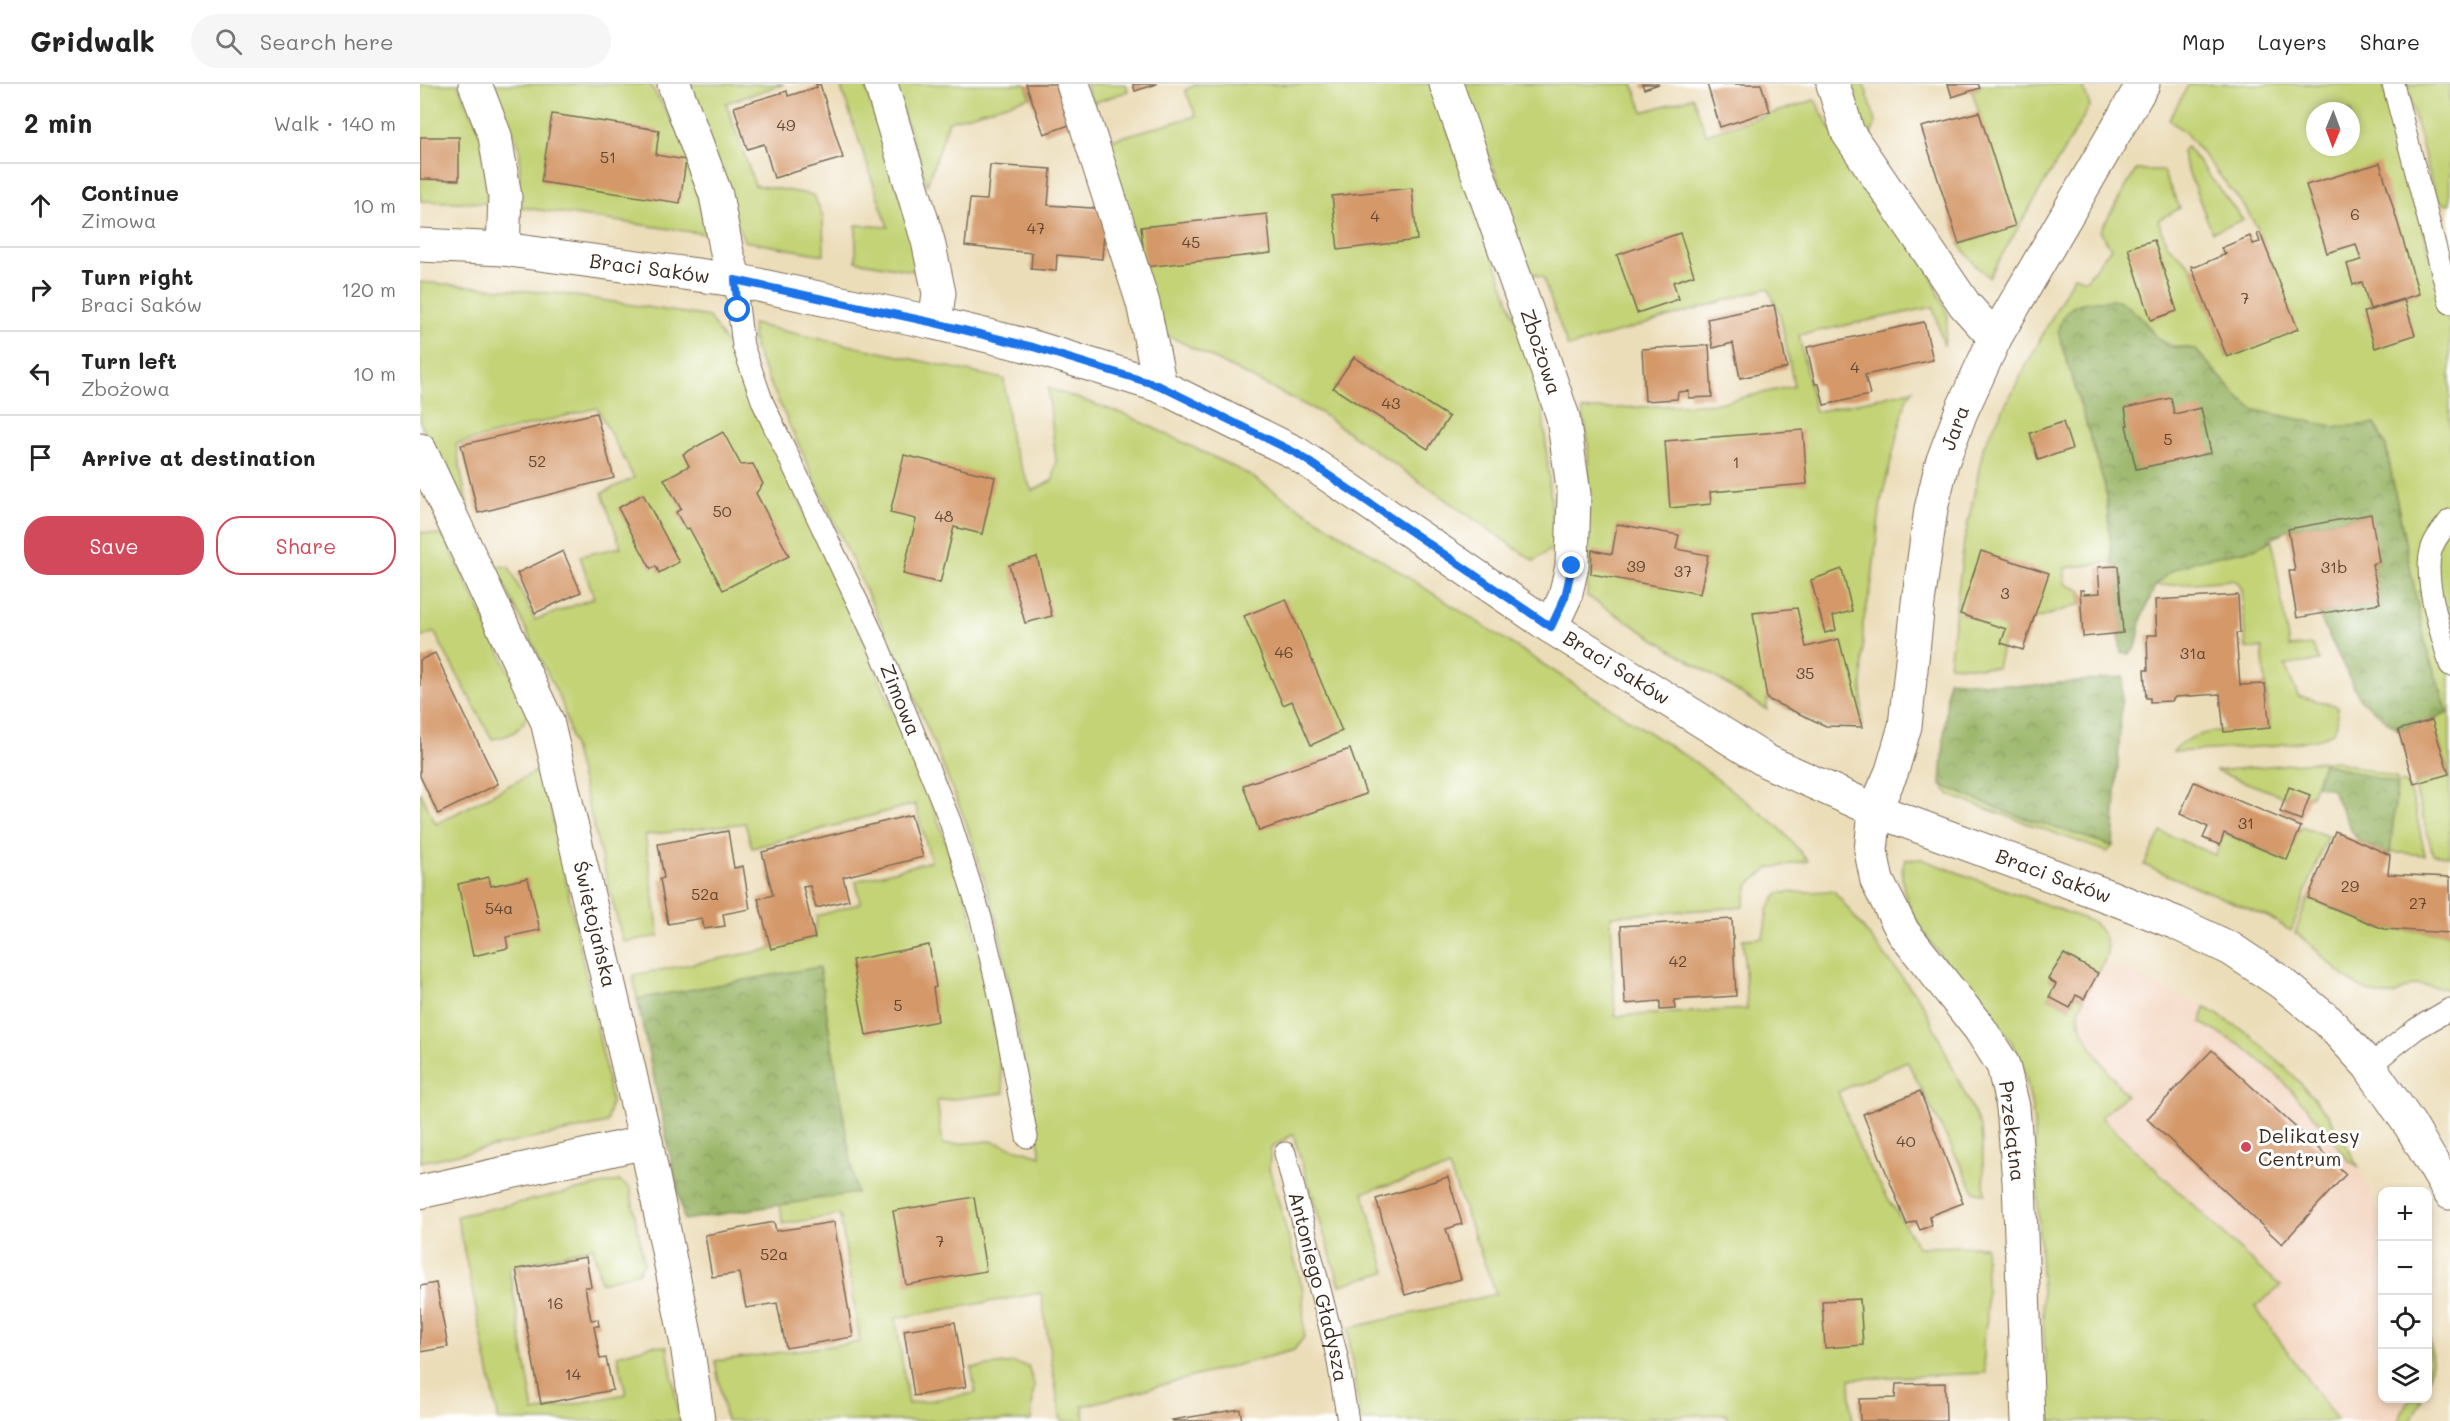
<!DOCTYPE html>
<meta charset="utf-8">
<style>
:root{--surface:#fff;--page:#f6f6f6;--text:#222;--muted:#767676;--line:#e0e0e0;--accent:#d1495b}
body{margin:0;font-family:Mali,sans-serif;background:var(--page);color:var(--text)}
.controls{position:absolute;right:18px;bottom:18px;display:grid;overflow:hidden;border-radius:12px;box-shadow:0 3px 9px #0003}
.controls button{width:54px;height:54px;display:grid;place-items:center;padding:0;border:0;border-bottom:2px solid var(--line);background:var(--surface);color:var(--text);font:30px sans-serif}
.compass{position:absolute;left:1886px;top:18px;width:54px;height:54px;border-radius:50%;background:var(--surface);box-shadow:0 3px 9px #0003;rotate:181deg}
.stop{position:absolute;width:18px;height:18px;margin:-14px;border:4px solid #1a73e8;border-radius:50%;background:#fff}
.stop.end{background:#1a73e8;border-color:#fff;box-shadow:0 2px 6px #0008}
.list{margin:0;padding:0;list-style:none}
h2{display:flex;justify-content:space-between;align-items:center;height:78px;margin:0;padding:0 24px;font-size:26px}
h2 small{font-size:20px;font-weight:400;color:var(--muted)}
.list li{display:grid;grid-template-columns:39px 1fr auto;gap:18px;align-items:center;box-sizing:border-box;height:84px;padding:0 24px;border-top:2px solid var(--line)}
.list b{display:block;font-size:22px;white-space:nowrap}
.list p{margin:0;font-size:20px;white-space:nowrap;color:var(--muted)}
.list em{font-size:20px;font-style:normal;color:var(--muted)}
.actions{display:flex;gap:12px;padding:18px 24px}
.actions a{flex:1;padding:14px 0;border:2px solid var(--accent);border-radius:24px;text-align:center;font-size:21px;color:var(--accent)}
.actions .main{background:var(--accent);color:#fff}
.icon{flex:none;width:33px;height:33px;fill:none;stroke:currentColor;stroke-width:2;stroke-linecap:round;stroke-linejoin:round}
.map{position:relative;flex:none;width:2030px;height:1337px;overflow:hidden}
header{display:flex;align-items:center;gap:36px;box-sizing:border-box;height:84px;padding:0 30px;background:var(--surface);border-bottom:2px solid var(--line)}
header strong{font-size:28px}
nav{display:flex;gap:33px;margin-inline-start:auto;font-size:21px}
.search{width:420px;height:54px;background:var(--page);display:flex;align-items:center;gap:15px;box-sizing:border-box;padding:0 21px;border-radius:33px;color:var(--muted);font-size:22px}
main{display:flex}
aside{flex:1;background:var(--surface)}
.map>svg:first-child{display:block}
.built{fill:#f3d4be}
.green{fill:#c3d376;stroke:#7f7e4a;stroke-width:1.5;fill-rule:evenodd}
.forest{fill:url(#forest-crowns);stroke:#6a7042;stroke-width:1.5}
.building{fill:#d49869}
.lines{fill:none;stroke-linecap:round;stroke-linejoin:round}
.service-casing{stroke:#796954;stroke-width:23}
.minor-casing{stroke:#796954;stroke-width:35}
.tertiary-casing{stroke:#796954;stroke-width:35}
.service{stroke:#fff;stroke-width:21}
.minor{stroke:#fff;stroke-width:33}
.tertiary{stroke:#fff;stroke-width:33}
.route{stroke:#1a73e8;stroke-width:8}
.poi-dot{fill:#d1495b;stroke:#fff;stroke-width:2}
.labels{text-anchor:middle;stroke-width:6;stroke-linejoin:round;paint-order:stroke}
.number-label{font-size:16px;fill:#614631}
.street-label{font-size:20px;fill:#3b2a1e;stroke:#fff}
.poi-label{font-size:20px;fill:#3b2a1e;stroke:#fff;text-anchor:start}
</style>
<header>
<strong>Gridwalk</strong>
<div class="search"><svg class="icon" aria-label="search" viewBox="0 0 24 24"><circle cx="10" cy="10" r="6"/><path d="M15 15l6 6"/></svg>Search here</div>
<nav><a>Map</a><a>Layers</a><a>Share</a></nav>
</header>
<main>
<aside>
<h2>2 min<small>Walk · 140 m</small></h2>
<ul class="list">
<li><svg class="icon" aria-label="ahead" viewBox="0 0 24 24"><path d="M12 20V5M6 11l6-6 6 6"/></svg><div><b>Continue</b><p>Zimowa</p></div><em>10 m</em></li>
<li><svg class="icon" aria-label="right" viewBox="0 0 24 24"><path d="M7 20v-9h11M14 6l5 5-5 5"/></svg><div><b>Turn right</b><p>Braci Saków</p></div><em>120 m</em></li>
<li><svg class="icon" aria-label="left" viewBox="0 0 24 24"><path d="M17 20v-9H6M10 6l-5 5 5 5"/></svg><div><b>Turn left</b><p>Zbożowa</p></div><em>10 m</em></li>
<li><svg class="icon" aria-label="arrive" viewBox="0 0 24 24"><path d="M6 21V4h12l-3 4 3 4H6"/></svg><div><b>Arrive at destination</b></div></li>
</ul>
<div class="actions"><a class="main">Save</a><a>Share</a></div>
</aside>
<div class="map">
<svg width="2030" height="1337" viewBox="0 0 2030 1337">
<defs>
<pattern id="forest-crowns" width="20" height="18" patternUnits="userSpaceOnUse" patternTransform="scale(1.5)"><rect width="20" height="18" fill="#9ab567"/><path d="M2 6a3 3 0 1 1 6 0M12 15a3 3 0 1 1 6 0" fill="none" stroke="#7f9354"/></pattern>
</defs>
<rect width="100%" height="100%" fill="#fff"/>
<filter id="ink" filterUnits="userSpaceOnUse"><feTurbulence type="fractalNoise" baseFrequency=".0167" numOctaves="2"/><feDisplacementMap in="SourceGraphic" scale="12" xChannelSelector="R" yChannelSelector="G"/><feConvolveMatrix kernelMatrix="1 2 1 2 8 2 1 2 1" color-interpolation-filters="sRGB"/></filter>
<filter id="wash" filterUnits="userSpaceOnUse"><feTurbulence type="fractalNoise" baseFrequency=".008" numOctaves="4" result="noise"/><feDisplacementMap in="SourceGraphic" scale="24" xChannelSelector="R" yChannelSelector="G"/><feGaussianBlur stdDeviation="1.35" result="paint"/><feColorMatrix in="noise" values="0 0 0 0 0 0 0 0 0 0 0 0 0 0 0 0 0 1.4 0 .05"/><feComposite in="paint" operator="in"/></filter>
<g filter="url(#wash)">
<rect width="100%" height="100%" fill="#ecddb9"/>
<polygon class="built" points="1686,877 1785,923 1828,949 1876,994 1909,1032 1938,1082 1962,1135 1962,1314 1990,1315 1978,1337 1918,1337 1834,1222 1860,1202 1839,1184 1681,1033 1706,1011 1684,983 1667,953 1659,929 1664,915"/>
<g class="green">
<polygon points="0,0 38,0 62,52 67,119 0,117"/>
<polygon points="72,0 230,0 269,65 286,150 99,123 100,64"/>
<polygon points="265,0 364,0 306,19 335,101 394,111 403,133 404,171 324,157"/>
<polygon points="420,0 445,0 498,170 500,188 436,177 436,141 468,143"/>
<polygon points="473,0 606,0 610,13 529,37 507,101"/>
<polygon points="666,0 706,0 708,7 673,19"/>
<polygon points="777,0 1011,0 1121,306 1135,462 1114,477 899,328 743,249 680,59 776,32 765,6"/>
<polygon points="1039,0 1213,0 1223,28 1273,13 1286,50 1395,16 1429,79 1508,184 1528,232 1524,262 1513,223 1379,251 1395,328 1493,306 1486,316 1461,417 1451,504 1443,539 1442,643 1406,642 1347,615 1347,626 1167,512 1168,357 1162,326 1298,319 1374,302 1360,230 1348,204 1148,263 1123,194 1106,186 1085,113"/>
<polygon points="1430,0 1444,0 1456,38 1448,58"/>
<polygon points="1558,0 1662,0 1670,22 1569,193 1556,182 1539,160 1594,142 1552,6 1559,4"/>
<path d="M1769,0H1963L2030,241V772L2013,770L1994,700L2029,690L2012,636L2028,629L2006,563L1966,363L1955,340L1916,343L1835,326L1820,315L1775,265C1741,262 1740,259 1720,232L1638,247L1685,402L1693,478L1645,484V500L1660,506L1661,520L1586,545L1577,584L1529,581L1544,458L1564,361L1654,192L1666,196L1691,164L1680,147L1716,86H1742L1760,124L1738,136L1747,160L1771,182L1807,273L1877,245L1840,149L1825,123L1765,48L1749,36ZM1895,27H1931V63H1895Z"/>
<polygon points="1986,0 2030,0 2030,120 2023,119 2015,112"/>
<polygon points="1767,63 1823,136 1792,148 1763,74 1762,67"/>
<polygon points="0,198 143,210 289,233 308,262 441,550 514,725 550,825 577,960 584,1009 517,1017 523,1061 571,1057 621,1072 577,836 547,741 490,602 334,264 332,240 584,295 591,359 612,407 633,396 636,377 628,304 709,332 826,389 1275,678 1358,742 1388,777 1350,784 1329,800 1323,823 1191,832 1195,932 1327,925 1323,855 1343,854 1348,824 1359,809 1414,807 1503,920 1561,1044 1565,1110 1554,1107 1487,977 1418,1008 1444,1075 1498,1163 1565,1162 1567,1234 1563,1259 1565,1289 1430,1295 1432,1337 1308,1337 1306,1330 1228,1333 1227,1337 941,1337 930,1265 929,1244 1076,1210 1029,1084 943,1108 966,1188 920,1201 873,1050 851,1064 849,1084 883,1206 884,1253 874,1266 663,1322 665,1337 641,1337 621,1209 476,1234 488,1320 556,1309 551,1284 594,1279 608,1282 614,1300 611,1337 306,1337 295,1277 440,1258 420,1131 363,1140 360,1121 436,1109 399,883 217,915 213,891 351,865 394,854 397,832 440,819 436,797 511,777 495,720 332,764 325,739 225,751 239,852 203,858 142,619 75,482 89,483 115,536 174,514 160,472 201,463 182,409 214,394 177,324 36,360 52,449 0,338"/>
<path d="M0,448L24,452L109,629C100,647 92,652 72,655L14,548L0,554Z"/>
<path d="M1852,456L1869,563L1892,561L1899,577L1865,581L1878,612L1917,622C1918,630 1919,641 1913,648C1897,663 1780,666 1753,668C1771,642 1820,646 1850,644L1842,564L1826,565L1822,507L1818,498L1812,496L1735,502C1751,473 1808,473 1835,464C1841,462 1847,459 1852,456Z"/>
<polygon points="1904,677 1916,677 1976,694 1978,699 1986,699 1994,719 2005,771 1970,768 1977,701 1903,679 1891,712 1869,704 1865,713 1795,687"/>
<polygon points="118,686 129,718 182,967 191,1017 187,1039 0,1078 0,708 16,740"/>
<polygon points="1521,701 1592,730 1693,762 1687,768 1531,712"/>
<polygon points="1881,743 1907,752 1871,847 1848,833 1724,781 1741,748 1795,771 1804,749 1866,776"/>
<path d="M1485,775H1501L1673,838C1690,856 1692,867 1678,889L1644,870L1629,895L1636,900L1629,913L1649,924L1656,911L1664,915C1662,919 1659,925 1659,929C1658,950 1693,994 1706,1011L1681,1033L1839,1184L1861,1202L1835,1223L1918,1337H1628L1614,1038C1610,1011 1606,983 1592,959C1567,917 1463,830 1485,775Z"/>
<path d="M1888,814L1964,845L2030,849V905C2019,904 2008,901 1997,901C1984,902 1981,913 1962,911C1926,906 1904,867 1875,849Z"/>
<polygon points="1785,923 1828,949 1876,994 1909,1032 1938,1082 1929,1077 1894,1032 1858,992 1824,963 1781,939"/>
<polygon points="199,1097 210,1104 224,1179 218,1188 181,1199 173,1163 89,1184 114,1328 206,1310 197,1271 233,1261 247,1263 260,1337 79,1337 37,1132"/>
<polygon points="2008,1231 2012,1278 2008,1302"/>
<polygon points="1990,1314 2002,1315 1991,1337 1978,1337"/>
</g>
<g class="forest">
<path d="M1699,216L1720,232L1735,252L1748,263L1775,265L1820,315L1835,326L1916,343L1955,340L1966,363L2006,563L2028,629L1978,646L1940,615L1898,530L1960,519L1952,480L1959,478L1950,430L1868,445L1837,464L1779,476L1753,486L1735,502L1722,533L1716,564L1709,570L1701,569L1699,550L1703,549L1698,482H1693L1685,402L1638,247C1644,214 1672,217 1699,216Z"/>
<polygon points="1703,593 1693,762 1592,730 1521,701 1528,596 1608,602"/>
<polygon points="1903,679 1977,700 1970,771 1940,758 1932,748 1912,705 1896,701"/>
<polygon points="399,883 436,1109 264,1136 217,915"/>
</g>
<g id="blocks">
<g class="building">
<polygon points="396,0 400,0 423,74 354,94 344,60 327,65 314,23 367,7 368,12 397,3"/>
<polygon points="606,0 641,0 655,39 624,50"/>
<polygon points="713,0 737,0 715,7"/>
<polygon points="1222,0 1239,0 1224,5"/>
<polygon points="1287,0 1341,0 1350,27 1300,43"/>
<polygon points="1528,0 1558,0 1560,4 1532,13"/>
<polygon points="1559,28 1595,142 1539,160 1501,43"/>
<polygon points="132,30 239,46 236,71 266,76 260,119 121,98"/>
<polygon points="0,53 39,53 39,96 0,95"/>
<polygon points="1960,79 1999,210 1950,225 1942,198 1933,201 1927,180 1941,176 1936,160 1907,169 1886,101"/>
<polygon points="570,81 631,85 628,121 686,125 682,175 637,171 636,187 611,185 612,169 545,162 550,115 567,116"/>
<polygon points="992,104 997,156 918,166 912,112"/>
<polygon points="847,130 851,169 725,183 721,143"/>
<polygon points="1260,149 1274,191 1253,198 1259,215 1217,229 1197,171"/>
<polygon points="1840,149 1878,245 1807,273 1771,182 1775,183 1806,170 1801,164 1830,152 1833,160 1840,158 1837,150"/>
<polygon points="1734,156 1757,227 1731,236 1708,164"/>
<polygon points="1984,216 1995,251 1955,264 1944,228"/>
<polygon points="1354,221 1367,284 1320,294 1313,259 1293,264 1287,235"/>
<polygon points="1504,238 1513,276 1445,291 1450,311 1404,321 1399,300 1395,300 1387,263"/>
<polygon points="1289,261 1292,313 1269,314 1269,307 1258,308 1257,315 1225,317 1222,265"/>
<polygon points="934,273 1029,333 1008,365 913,304"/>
<polygon points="1751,314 1754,330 1781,324 1791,369 1716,385 1706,341 1708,341 1705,324"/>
<polygon points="176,329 194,394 58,429 41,361"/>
<polygon points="1643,338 1652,365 1618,376 1610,349"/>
<polygon points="1383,346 1387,400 1290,408 1291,420 1250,424 1245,357"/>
<polygon points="303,348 321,381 333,380 343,400 336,409 369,472 303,506 269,444 266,446 256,428 261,425 244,395 269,382 263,370"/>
<polygon points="484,371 575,393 562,450 534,443 520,499 483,490 496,435 470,429"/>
<polygon points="223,410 259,478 239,489 236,482 231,485 198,424"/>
<polygon points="1951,430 1959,478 1952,480 1960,519 1877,534 1869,487 1875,487 1868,445"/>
<polygon points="1197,440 1259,451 1256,465 1288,471 1280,510 1171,490 1172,466 1192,470"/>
<polygon points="143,467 161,508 115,529 97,489"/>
<polygon points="1561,467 1629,489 1603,566 1581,559 1586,545 1540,530"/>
<polygon points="617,473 632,532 605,539 589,481"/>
<polygon points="1698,482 1703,549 1663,553 1660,506 1663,506 1664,510 1680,509 1678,483"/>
<polygon points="1422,485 1432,527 1413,532 1416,546 1405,549 1391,496"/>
<polygon points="1818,511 1820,549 1816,549 1820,601 1845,600 1850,644 1804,648 1800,610 1755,613 1752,617 1730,618 1730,614 1726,614 1724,586 1728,586 1727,551 1737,551 1735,516"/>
<polygon points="866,515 922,647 891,661 872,617 863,621 824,532"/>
<polygon points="1377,524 1386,563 1419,555 1442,643 1406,642 1347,615 1333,529"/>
<polygon points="15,569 78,700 18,730 0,692 0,576"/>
<polygon points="2012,636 2029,690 1994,700 1978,646"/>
<polygon points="930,665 946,710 839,747 823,701"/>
<polygon points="1774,698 1881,743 1867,776 1804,749 1800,761 1783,754 1788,743 1760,730"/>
<polygon points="1869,703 1890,711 1881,736 1860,728"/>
<polygon points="491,731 503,773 423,793 429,816 396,824 390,802 383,803 395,854 351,865 338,815 353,811 342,768"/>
<polygon points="308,747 314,784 323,782 330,825 303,830 305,842 284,845 282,834 248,840 240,795 244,794 238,760"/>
<polygon points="1915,747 1970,771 1968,790 2030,793 2030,849 1964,845 1888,814"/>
<polygon points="69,793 71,802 108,794 120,846 86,853 88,864 53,872 38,800"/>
<polygon points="1312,835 1316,912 1254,916 1255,925 1240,926 1240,917 1205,920 1201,842"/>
<polygon points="509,861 516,903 513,904 518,937 446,951 432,876"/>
<polygon points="1644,870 1678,889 1664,915 1656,911 1650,924 1629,913 1636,900 1628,895"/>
<polygon points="1792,966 1926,1090 1862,1160 1727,1035"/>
<polygon points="1500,1007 1543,1119 1509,1132 1512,1141 1500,1146 1496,1137 1487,1141 1443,1030"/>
<polygon points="1028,1093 1042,1140 1026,1145 1041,1195 985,1211 956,1115"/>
<polygon points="554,1113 566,1187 486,1201 473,1127"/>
<polygon points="354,1138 356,1147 414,1138 433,1253 366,1264 357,1219 326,1224 319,1189 292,1193 285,1151"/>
<polygon points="166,1173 171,1203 165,1203 171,1236 178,1235 179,1242 174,1242 180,1275 186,1274 193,1306 121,1320 96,1185"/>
<polygon points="16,1199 28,1263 0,1268 0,1202"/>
<polygon points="1440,1215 1443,1261 1405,1264 1402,1217"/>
<polygon points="535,1238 546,1303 494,1312 484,1246"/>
<polygon points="1525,1299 1526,1337 1440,1337 1439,1315 1475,1314 1476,1300"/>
<polygon points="820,1325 822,1337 753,1337 752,1336"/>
</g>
</g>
</g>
<g filter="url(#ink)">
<use href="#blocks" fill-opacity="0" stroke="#796954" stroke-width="1.5"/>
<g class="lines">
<defs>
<g id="service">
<polyline points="1973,0 2030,219"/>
<path id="s1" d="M315,196L323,262L343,319L457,559L530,737L561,834L582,923L607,1053"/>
<path d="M2030,436C2023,445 2014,455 2011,467C2003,496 2022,552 2030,581"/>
<polyline points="1949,982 1996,945 2030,925"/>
<path id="s2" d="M865,1069L917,1272L928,1337"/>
</g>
<g id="minor">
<polyline points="55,0 75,52 85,113 83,165"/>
<polyline points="254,0 296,111 307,169 315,196"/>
<polyline points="461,0 508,157 519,209 515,239"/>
<polyline points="653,0 723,219 740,302"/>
<path id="s3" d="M1026,0L1115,250L1143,333L1154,410L1152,482L1145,513L1131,543"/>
<polyline points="1413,0 1428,49 1545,221 1575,254"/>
<path id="s4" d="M0,366L127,637L226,1058L267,1260L278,1337"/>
<polyline points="0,1108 226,1058"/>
<path id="s5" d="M1608,1337L1599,1098L1593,1023L1583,981L1560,945L1483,848L1457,797L1451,767L1455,726L1472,687L1485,642L1498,519L1511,425L1522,379L1541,328L1575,254L1723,0"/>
</g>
<g id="tertiary">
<path id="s6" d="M0,161L83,165L315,196L515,239L613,263L740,302L876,369L1131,543L1348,678L1455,726L1693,814L1756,839L1811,865L1862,899L1908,937L1949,982L1990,1041L2030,1109"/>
</g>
</defs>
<use href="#service" class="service-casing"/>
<use href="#minor" class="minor-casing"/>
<use href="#tertiary" class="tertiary-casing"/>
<use href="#service" class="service"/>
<use href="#minor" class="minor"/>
<use href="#tertiary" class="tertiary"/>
</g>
</g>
<g class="lines" filter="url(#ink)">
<polyline class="route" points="318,226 315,196 515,239 613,263 740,302 876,369 1131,543 1145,513 1152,482"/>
</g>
<circle class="poi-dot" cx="1826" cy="1063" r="6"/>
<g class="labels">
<g class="number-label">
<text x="366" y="47">49</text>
<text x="188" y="79">51</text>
<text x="1935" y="136">6</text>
<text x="955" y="138">4</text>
<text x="616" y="150">47</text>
<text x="771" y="164">45</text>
<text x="1825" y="220">7</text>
<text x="1435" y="289">4</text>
<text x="971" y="325">43</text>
<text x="1748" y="361">5</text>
<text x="117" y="383">52</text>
<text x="1316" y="384">1</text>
<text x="302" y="433">50</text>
<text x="524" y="438">48</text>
<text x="1216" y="488">39</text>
<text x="1914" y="489">31b</text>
<text x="1263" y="493">37</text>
<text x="1585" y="515">3</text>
<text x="864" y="574">46</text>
<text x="1773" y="575">31a</text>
<text x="1385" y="595">35</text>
<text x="1826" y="745">31</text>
<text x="1930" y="808">29</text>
<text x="285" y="816">52a</text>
<text x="1998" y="825">27</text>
<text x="79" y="830">54a</text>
<text x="1258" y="883">42</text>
<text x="478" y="927">5</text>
<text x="1486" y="1063">40</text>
<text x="520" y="1163">7</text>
<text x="354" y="1176">52a</text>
<text x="135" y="1225">16</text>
<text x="153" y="1296">14</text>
</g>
<g class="street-label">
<text dy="7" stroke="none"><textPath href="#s6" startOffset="231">Braci Saków</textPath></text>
<text dy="7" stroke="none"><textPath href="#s3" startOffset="284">Zbożowa</textPath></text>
<text dy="7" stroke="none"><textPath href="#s5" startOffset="1046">Jara</textPath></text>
<text dy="7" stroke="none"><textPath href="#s6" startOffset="1293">Braci Saków</textPath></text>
<text dy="7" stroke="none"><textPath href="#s1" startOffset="454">Zimowa</textPath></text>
<text dy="7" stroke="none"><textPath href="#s6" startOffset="1779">Braci Saków</textPath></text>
<text dy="7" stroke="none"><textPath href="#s4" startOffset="508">Świętojańska</textPath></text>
<text transform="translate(1592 1047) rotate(83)" y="7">Przekątna</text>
<text dy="7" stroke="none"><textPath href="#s2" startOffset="138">Antoniego Gładysza</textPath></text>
</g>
<g class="poi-label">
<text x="1838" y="1059">Delikatesy<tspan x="1838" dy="23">Centrum</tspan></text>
</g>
</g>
</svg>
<div class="controls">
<button>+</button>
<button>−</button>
<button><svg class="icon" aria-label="locate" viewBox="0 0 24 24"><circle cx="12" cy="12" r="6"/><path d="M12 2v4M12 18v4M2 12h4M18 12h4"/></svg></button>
<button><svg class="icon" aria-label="layers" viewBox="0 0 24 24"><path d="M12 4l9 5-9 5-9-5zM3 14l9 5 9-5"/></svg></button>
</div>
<svg class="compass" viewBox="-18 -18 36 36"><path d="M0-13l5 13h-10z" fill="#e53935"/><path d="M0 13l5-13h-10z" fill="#767676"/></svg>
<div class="stop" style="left:318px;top:226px"></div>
<div class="stop end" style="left:1152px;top:482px"></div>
</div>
</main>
